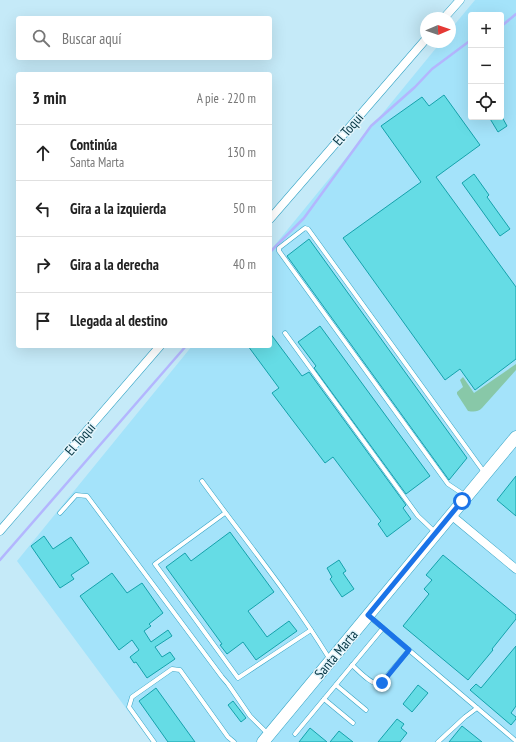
<!DOCTYPE html>
<html lang="es">
<meta charset="utf-8">
<style>
:root{--surface:#fff;--page:#f2f2f2;--text:#222;--muted:#767676;--line:#e0e0e0}
body{margin:0;font-family:"PT Sans Narrow",sans-serif;background:var(--page);color:var(--text)}
.controls{position:absolute;right:12px;top:12px;display:grid;overflow:hidden;border-radius:4px;box-shadow:0 4px 16px #0002}
.controls button{width:36px;height:36px;display:grid;place-items:center;padding:0;border:0;border-bottom:1px solid var(--line);background:var(--surface);color:var(--text);font:20px sans-serif}
.compass{position:absolute;left:420px;top:12px;width:36px;height:36px;border-radius:50%;background:var(--surface);box-shadow:0 4px 16px #0002;rotate:88deg}
.stop{position:absolute;width:12px;height:12px;margin:-9px;border:3px solid #1a73e8;border-radius:50%;background:#fff}
.stop.end{background:#1a73e8;border-color:#fff;box-shadow:0 1px 4px #0008}
.list{margin:0;padding:0;list-style:none}
h2{display:flex;justify-content:space-between;align-items:center;height:52px;margin:0;padding:0 16px;font-size:17px}
h2 small{font-size:13px;font-weight:400;color:var(--muted)}
.list li{display:grid;grid-template-columns:26px 1fr auto;gap:12px;align-items:center;box-sizing:border-box;height:56px;padding:0 16px;border-top:1px solid var(--line)}
.list b{display:block;font-size:15px;white-space:nowrap}
.list p{margin:0;font-size:13px;white-space:nowrap;color:var(--muted)}
.list em{font-size:13px;font-style:normal;color:var(--muted)}
.icon{flex:none;width:22px;height:22px;fill:none;stroke:currentColor;stroke-width:2;stroke-linecap:round;stroke-linejoin:round}
.map{position:relative;flex:none;width:516px;height:742px;overflow:hidden}
.search{position:absolute;background:var(--surface);box-shadow:0 4px 16px #0002;left:16px;top:16px;width:256px;height:44px;display:flex;align-items:center;gap:10px;box-sizing:border-box;padding:0 14px;border-radius:4px;color:var(--muted);font-size:15px}
.panel{position:absolute;background:var(--surface);box-shadow:0 4px 16px #0002;left:16px;top:72px;width:256px;height:276px;border-radius:4px}
.map>svg:first-child{display:block}
.built{fill:#a4e3fa;fill-rule:evenodd}
.green{fill:#88c8a8}
.lines{fill:none;stroke-linecap:round;stroke-linejoin:round}
.stream{stroke:#b3b6fe;stroke-width:2.5}
.building{fill:#65dce5;stroke:#15a2ac}
.lane-casing{stroke:#36a4c5;stroke-width:5}
.street-casing{stroke:#36a4c5;stroke-width:9}
.primary-casing{stroke:#36a4c5;stroke-width:13}
.lane{stroke:#fff;stroke-width:4}
.street{stroke:#fff;stroke-width:8}
.primary{stroke:#fff;stroke-width:12}
.route{stroke:#1a73e8;stroke-width:5}
.labels{text-anchor:middle;stroke-width:3;stroke-linejoin:round;paint-order:stroke}
.street-label{font-size:14px;fill:#023341;stroke:#e1f4fb}
</style>
<div class="map">
<svg width="516" height="742" viewBox="0 0 516 742">
<rect width="100%" height="100%" fill="#c5eaf8"/>
<path class="built" d="M475,0H516V742H151L17,561L192,346H270V251L441,42H450V30ZM471,15H501V117H471Z"/>
<path class="green" d="M516,364V370L482,408C478,412 474,412 468,411L457,394V392L463,387L460,380L463,377L474,393Z"/>
<g class="lines">
<g class="stream">
<polyline points="501,25 504,24 516,14"/>
<polyline points="270,252 304,218 371,126 415,87 432,69 471,40"/>
<polyline points="0,560 186,346"/>
</g>
</g>
<g class="building">
<polygon points="444,95 480,145 436,177 516,287 516,359 475,390 460,369 445,380 343,238 421,182 381,126 422,97 429,106"/>
<polygon points="489,117 502,117 507,126 498,132"/>
<polygon points="474,174 489,195 487,197 510,229 500,236 462,183"/>
<polygon points="309,239 467,458 449,480 287,256"/>
<polygon points="320,326 430,476 406,494 314,368 316,366 298,342"/>
<polygon points="270,333 302,376 309,372 406,505 403,508 411,519 387,537 378,524 381,521 333,457 325,463 272,393 279,388 248,346 270,346"/>
<polygon points="516,476 516,516 497,500"/>
<polygon points="230,532 274,592 248,611 267,637 289,621 297,631 256,660 243,642 227,654 220,645 222,644 166,567 185,553 191,561"/>
<polygon points="44,536 53,549 71,537 89,563 71,575 74,579 60,588 31,546"/>
<polygon points="443,555 516,615 516,619 492,649 493,650 468,680 403,626 429,594 424,589 432,580 426,575"/>
<polygon points="339,560 346,571 343,573 354,589 342,597 330,579 332,577 327,568"/>
<polygon points="112,573 127,593 142,583 163,613 149,624 151,626 144,631 151,642 168,630 172,636 155,647 162,657 170,652 175,659 147,678 136,662 134,663 130,657 139,650 132,640 119,650 80,596"/>
<polygon points="516,646 516,706 511,713 516,717 516,719 511,725 470,690 476,684 481,688"/>
<polygon points="418,685 428,693 412,712 403,704"/>
<polygon points="156,688 195,742 168,742 139,701"/>
<polygon points="233,701 246,718 241,722 228,705"/>
<polygon points="397,719 404,724 401,728 407,733 400,742 378,742"/>
<polygon points="462,726 482,742 449,742"/>
<polygon points="310,728 327,742 299,742"/>
<polygon points="339,731 353,742 330,742"/>
</g>
<g class="lines">
<defs>
<g id="lane">
<polyline points="285,333 418,516 436,533"/>
<path d="M202,481C245,540 291,596 329,658"/>
<polyline points="466,496 448,484 279,251 279,248 305,228 308,229 484,472"/>
<polyline points="60,513 76,495 87,496 222,677 228,684 250,716 268,734"/>
<polyline points="225,513 155,564 238,678 311,630"/>
<polyline points="370,617 516,741"/>
<path d="M352,665C359,671 371,685 380,684L409,650"/>
<polyline points="336,685 366,710"/>
<polyline points="324,699 353,723"/>
<polyline points="295,734 383,628"/>
<polyline points="154,742 129,707 132,697 172,669 180,670 228,737 234,742"/>
<polyline points="438,742 465,717 477,708"/>
</g>
<g id="street">
<polyline points="444,18 460,0"/>
<polyline points="270,219 426,39"/>
<polyline points="451,515 516,569"/>
<polyline points="0,531 160,346"/>
</g>
<polyline id="primary" points="263,742 516,437"/>
</defs>
<use href="#lane" class="lane-casing"/>
<use href="#street" class="street-casing"/>
<use href="#primary" class="primary-casing"/>
<use href="#lane" class="lane"/>
<use href="#street" class="street"/>
<use href="#primary" class="primary"/>
</g>
<g class="lines">
<polyline class="route" points="382,683 409,650 368,615 462,501"/>
</g>
<g class="labels">
<g class="street-label">
<text transform="translate(348 129) rotate(-49)" y="5">El Toqui</text>
<text transform="translate(80 439) rotate(-49)" y="5">El Toqui</text>
<text transform="translate(336 654) rotate(-50)" y="5">Santa Marta</text>
</g>
</g>
</svg>
<div class="controls">
<button>+</button>
<button>−</button>
<button><svg class="icon" aria-label="locate" viewBox="0 0 24 24"><circle cx="12" cy="12" r="6"/><path d="M12 2v4M12 18v4M2 12h4M18 12h4"/></svg></button>
</div>
<svg class="compass" viewBox="-18 -18 36 36"><path d="M0-13l5 13h-10z" fill="#e53935"/><path d="M0 13l5-13h-10z" fill="#767676"/></svg>
<div class="stop" style="left:462px;top:501px"></div>
<div class="stop end" style="left:382px;top:683px"></div>
<div class="search"><svg class="icon" aria-label="search" viewBox="0 0 24 24"><circle cx="10" cy="10" r="6"/><path d="M15 15l6 6"/></svg>Buscar aquí</div>
<section class="panel">
<h2>3 min<small>A pie · 220 m</small></h2>
<ul class="list">
<li><svg class="icon" aria-label="ahead" viewBox="0 0 24 24"><path d="M12 20V5M6 11l6-6 6 6"/></svg><div><b>Continúa</b><p>Santa Marta</p></div><em>130 m</em></li>
<li><svg class="icon" aria-label="left" viewBox="0 0 24 24"><path d="M17 20v-9H6M10 6l-5 5 5 5"/></svg><div><b>Gira a la izquierda</b></div><em>50 m</em></li>
<li><svg class="icon" aria-label="right" viewBox="0 0 24 24"><path d="M7 20v-9h11M14 6l5 5-5 5"/></svg><div><b>Gira a la derecha</b></div><em>40 m</em></li>
<li><svg class="icon" aria-label="arrive" viewBox="0 0 24 24"><path d="M6 21V4h12l-3 4 3 4H6"/></svg><div><b>Llegada al destino</b></div></li>
</ul>
</section>
</div>
